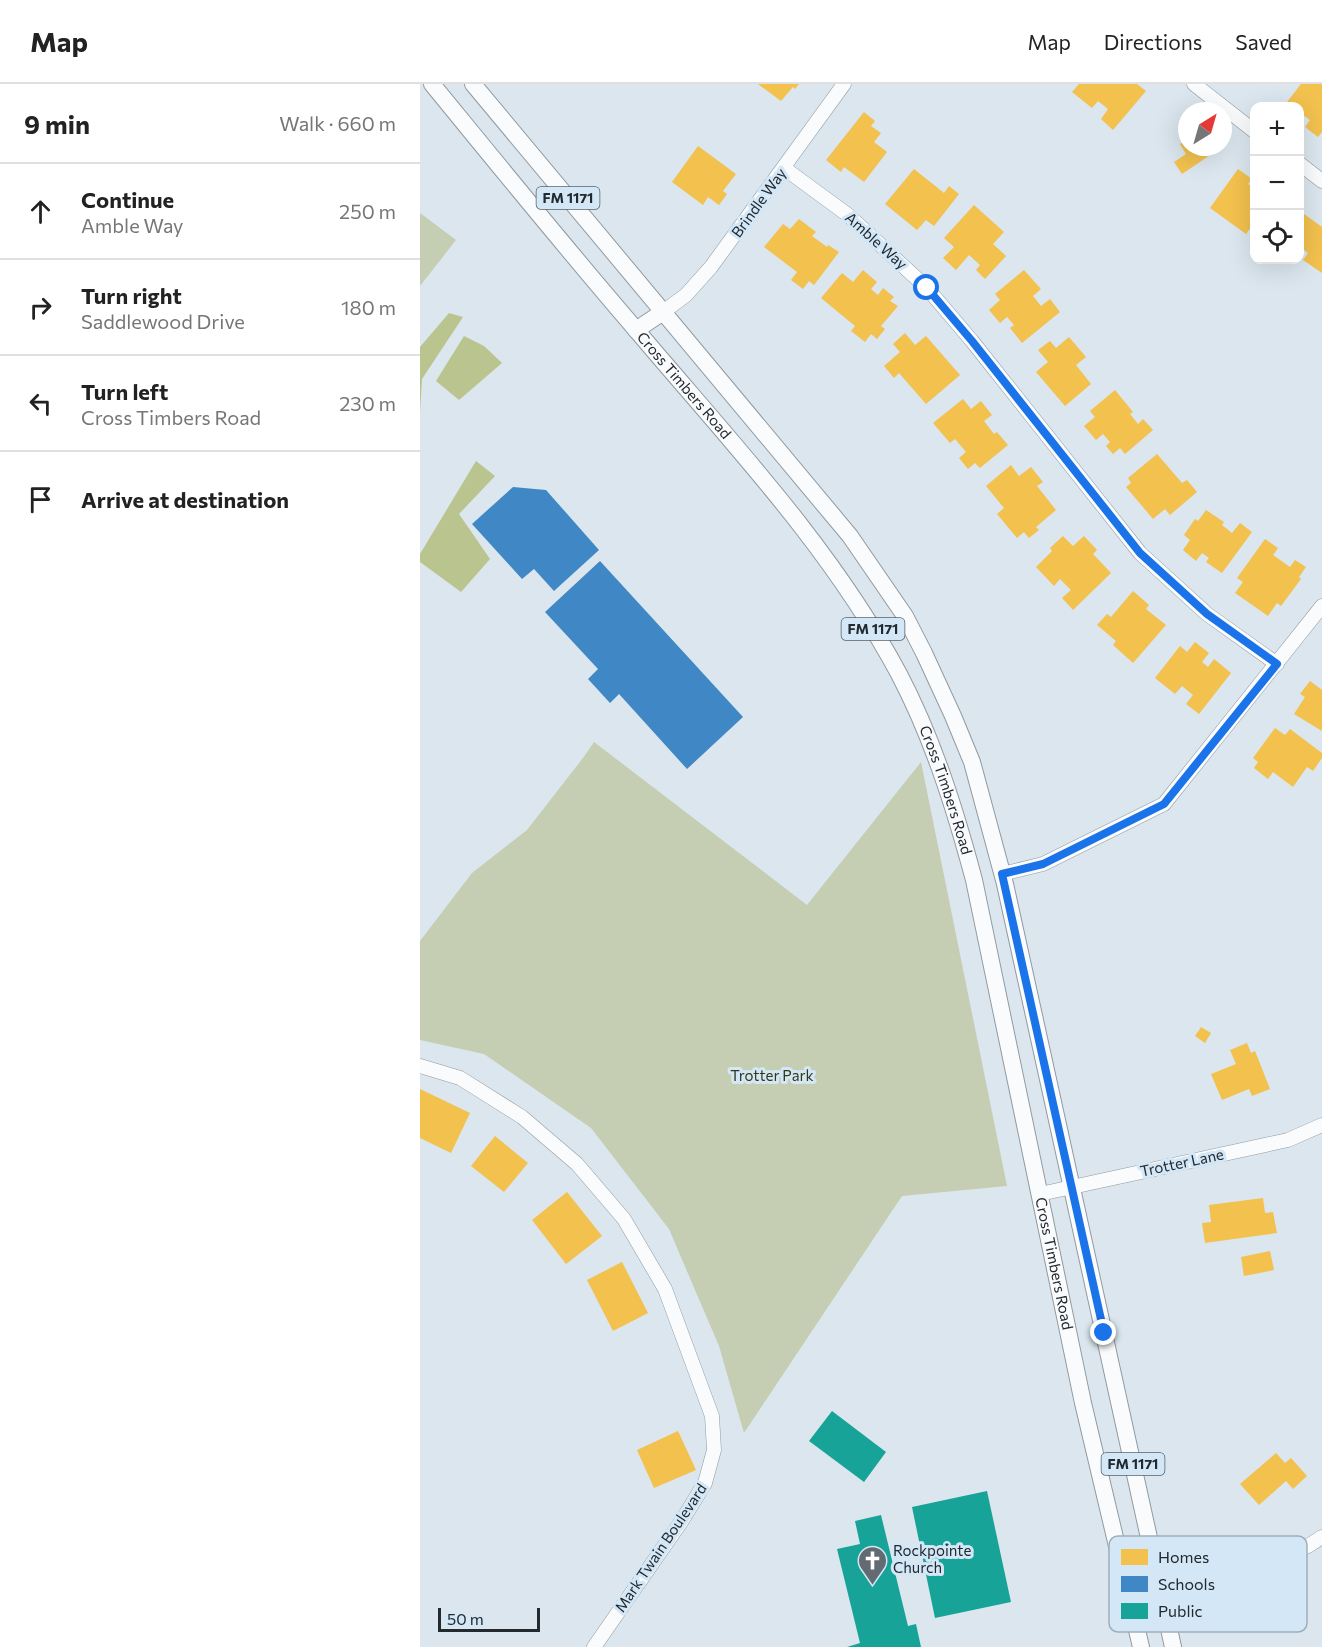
<!DOCTYPE html>
<meta charset="utf-8">
<style>
:root{--surface:#fff;--page:#f6f6f6;--text:#222;--muted:#767676;--line:#e0e0e0}
body{margin:0;font-family:Commissioner,sans-serif;background:var(--page);color:var(--text)}
.controls{position:absolute;right:18px;top:18px;display:grid;overflow:hidden;border-radius:12px;box-shadow:0 6px 24px #0002}
.controls button{width:54px;height:54px;display:grid;place-items:center;padding:0;border:0;border-bottom:2px solid var(--line);background:var(--surface);color:var(--text);font:30px sans-serif}
.compass{position:absolute;left:758px;top:18px;width:54px;height:54px;border-radius:50%;background:var(--surface);box-shadow:0 6px 24px #0002;rotate:37deg}
.scale{position:absolute;left:18px;bottom:15px;width:102px;box-sizing:border-box;padding-left:6px;border:3px solid #22292f;border-top:0;font-size:16px;line-height:21px;white-space:nowrap;color:#22292f;-webkit-text-stroke:4px #d3e7f6;paint-order:stroke}
.stop{position:absolute;width:18px;height:18px;margin:-14px;border:4px solid #1a73e8;border-radius:50%;background:#fff}
.stop.end{background:#1a73e8;border-color:#fff;box-shadow:0 2px 6px #0008}
.list{margin:0;padding:0;list-style:none}
h2{display:flex;justify-content:space-between;align-items:center;height:78px;margin:0;padding:0 24px;font-size:26px}
h2 small{font-size:20px;font-weight:400;color:var(--muted)}
.list li{display:grid;grid-template-columns:39px 1fr auto;gap:18px;align-items:center;box-sizing:border-box;height:96px;padding:0 24px;border-top:2px solid var(--line)}
.list b{display:block;font-size:22px;white-space:nowrap}
.list p{margin:0;font-size:20px;white-space:nowrap;color:var(--muted)}
.list em{font-size:20px;font-style:normal;color:var(--muted)}
.icon{flex:none;width:33px;height:33px;fill:none;stroke:currentColor;stroke-width:2;stroke-linecap:round;stroke-linejoin:round}
.map{position:relative;flex:none;width:902px;height:1563px;overflow:hidden}
header{display:flex;align-items:center;gap:36px;box-sizing:border-box;height:84px;padding:0 30px;background:var(--surface);border-bottom:2px solid var(--line)}
header strong{font-size:28px}
nav{display:flex;gap:33px;margin-inline-start:auto;font-size:21px}
main{display:flex}
aside{flex:1;background:var(--surface)}
.map>svg:first-child{display:block}
.park{fill:#c5ceb2}
.water{fill:#bac48e}
.homes{fill:#f2c14e}
.schools{fill:#3f88c5}
.public{fill:#17a398}
.lines{fill:none;stroke-linecap:round;stroke-linejoin:round}
.minor-casing{stroke:#919aa0;stroke-width:15}
.major-casing{stroke:#919aa0;stroke-width:18}
.minor{stroke:#fafbfc;stroke-width:14}
.major{stroke:#fafbfc;stroke-width:16}
.route{stroke:#1a73e8;stroke-width:8}
.labels{text-anchor:middle;stroke-width:6;stroke-linejoin:round;paint-order:stroke}
.shield{fill:#d3e7f6;stroke:#57626b;stroke-width:1.5}
.shield-label{font-size:14px;font-weight:bold;fill:#22292f}
.street-label{font-size:15px;fill:#22292f;stroke:#d3e7f6}
.park-label{font-size:15px;fill:#333714;stroke:#d3e7f6}
.poi-label{font-size:15px;fill:#22292f;stroke:#d3e7f6;text-anchor:start}
.key{fill:#d3e7f6;stroke:#9eaeba;stroke-width:1.5}
.key-label{font-size:16px;fill:#22292f}
</style>
<header>
<strong>Map</strong>
<nav><a>Map</a><a>Directions</a><a>Saved</a></nav>
</header>
<main>
<aside>
<h2>9 min<small>Walk · 660 m</small></h2>
<ul class="list">
<li><svg class="icon" aria-label="ahead" viewBox="0 0 24 24"><path d="M12 20V5M6 11l6-6 6 6"/></svg><div><b>Continue</b><p>Amble Way</p></div><em>250 m</em></li>
<li><svg class="icon" aria-label="right" viewBox="0 0 24 24"><path d="M7 20v-9h11M14 6l5 5-5 5"/></svg><div><b>Turn right</b><p>Saddlewood Drive</p></div><em>180 m</em></li>
<li><svg class="icon" aria-label="left" viewBox="0 0 24 24"><path d="M17 20v-9H6M10 6l-5 5 5 5"/></svg><div><b>Turn left</b><p>Cross Timbers Road</p></div><em>230 m</em></li>
<li><svg class="icon" aria-label="arrive" viewBox="0 0 24 24"><path d="M6 21V4h12l-3 4 3 4H6"/></svg><div><b>Arrive at destination</b></div></li>
</ul>
</aside>
<div class="map">
<svg width="902" height="1563" viewBox="0 0 902 1563">
<rect width="100%" height="100%" fill="#dbe6ee"/>
<g class="park">
<polygon points="0,129 36,156 0,202"/>
<polygon points="174,658 387,821 501,678 587,1102 482,1112 324,1349 299,1262 249,1145 171,1044 64,970 0,956 0,857 52,789 107,746 163,674"/>
</g>
<g class="water">
<polygon points="29,229 43,233 2,295 0,329 0,263"/>
<polygon points="44,252 64,262 82,279 39,316 16,297"/>
<polygon points="56,377 75,392 39,430 70,475 41,508 0,478 0,470"/>
</g>
<g class="homes">
<polygon points="338,0 379,0 375,5 373,3 361,17"/>
<polygon points="659,0 717,0 726,7 693,46 681,35 688,25 678,17 672,24 652,8"/>
<polygon points="881,0 902,0 902,48 898,53 885,43 890,36 883,31 880,36 880,22 864,22"/>
<polygon points="444,28 455,37 451,42 461,49 454,58 467,68 444,98 424,83 421,88 406,76"/>
<polygon points="767,55 767,63 797,63 799,65 762,90 754,78 766,70 760,60"/>
<polygon points="278,62 316,90 303,107 307,110 299,121 288,113 283,121 252,98"/>
<polygon points="494,85 524,109 529,102 539,110 514,142 506,136 497,146 465,120"/>
<polygon points="818,85 832,95 828,100 834,104 834,144 832,142 826,150 790,124"/>
<polygon points="554,121 584,148 573,160 586,172 565,195 556,186 560,181 549,171 536,186 523,174 534,163 524,154"/>
<polygon points="880,127 902,143 902,189 883,176 888,169 880,163"/>
<polygon points="379,135 396,148 392,152 407,163 408,161 419,168 394,201 389,197 383,205 371,196 377,188 344,163 363,140 370,145"/>
<polygon points="443,186 457,198 451,205 458,211 463,204 474,213 470,217 478,222 461,242 465,245 457,255 451,250 445,258 431,247 435,242 401,214 422,189 433,198"/>
<polygon points="604,186 621,205 613,212 621,222 630,215 640,228 602,259 590,244 594,241 587,233 580,239 569,226 580,216 575,210"/>
<polygon points="485,249 495,261 506,252 540,291 506,320 479,289 474,294 464,282 480,268 473,260"/>
<polygon points="649,253 666,273 656,281 671,300 645,322 616,288 628,278 618,266 630,257 636,264"/>
<polygon points="695,306 713,328 710,330 718,340 723,335 733,346 705,370 700,364 693,370 686,362 690,358 683,350 676,356 664,342 675,333 670,327"/>
<polygon points="543,315 551,325 561,317 572,331 564,337 574,350 577,348 588,361 560,384 555,379 548,385 539,374 546,368 535,355 530,359 513,339"/>
<polygon points="737,370 762,399 767,396 777,408 750,431 745,425 733,435 706,403 711,399 708,394"/>
<polygon points="591,381 599,392 611,383 623,398 617,402 636,426 616,443 619,446 609,454 604,448 597,454 577,430 584,424 566,402"/>
<polygon points="786,426 804,438 802,441 812,449 820,439 832,448 802,489 786,478 789,474 782,469 776,477 763,466 770,456 764,451 775,435 778,437"/>
<polygon points="643,452 653,462 664,452 677,466 673,470 691,489 653,526 642,514 651,506 640,495 634,502 616,483 632,467 630,464"/>
<polygon points="845,455 858,464 853,471 870,483 875,476 886,483 879,493 881,495 861,522 857,519 848,532 815,509 823,498 817,494"/>
<polygon points="713,507 729,521 726,525 746,541 713,579 693,561 696,557 677,541 687,530 691,533"/>
<polygon points="775,558 789,569 782,578 788,583 794,575 811,589 779,630 766,620 773,611 762,602 755,610 735,594 760,562 767,568"/>
<polygon points="890,597 902,606 902,647 874,630 885,613 880,610"/>
<polygon points="855,644 865,651 870,645 902,669 902,674 893,687 887,683 873,703 853,688 848,695 834,684 838,678 833,674"/>
<polygon points="781,943 791,949 785,959 775,952"/>
<polygon points="827,959 831,969 835,967 850,1005 832,1012 829,1005 802,1016 791,990 816,980 810,966"/>
<polygon points="0,1005 50,1029 31,1069 0,1054"/>
<polygon points="75,1052 108,1079 84,1108 51,1082"/>
<polygon points="147,1108 182,1152 146,1180 112,1136"/>
<polygon points="843,1114 845,1129 853,1128 857,1149 785,1159 782,1139 791,1138 789,1121"/>
<polygon points="850,1167 854,1186 824,1192 821,1173"/>
<polygon points="202,1178 228,1229 193,1247 167,1196"/>
<polygon points="258,1347 276,1386 234,1404 217,1366"/>
<polygon points="856,1369 865,1379 871,1374 887,1392 873,1405 866,1397 839,1421 820,1400"/>
</g>
<g class="schools">
<polygon points="93,403 126,406 179,466 134,507 114,485 102,495 52,440"/>
<polygon points="180,477 323,633 267,685 199,610 190,619 168,595 178,585 125,528"/>
</g>
<g class="public">
<polygon points="412,1327 466,1368 444,1398 389,1357"/>
<polygon points="567,1407 591,1518 515,1534 492,1423"/>
<polygon points="461,1431 488,1542 496,1540 501,1563 427,1563 440,1559 417,1465 440,1460 435,1437"/>
</g>
<g class="lines">
<defs>
<g id="minor">
<polyline points="774,0 834,47"/>
<polyline points="880,80 902,97"/>
<polyline points="364,84 428,131 507,204 552,257 720,469 787,530 857,580"/>
<polyline points="243,228 266,211 291,183 424,0"/>
<polyline points="582,790 623,780 744,720 902,522"/>
<polyline points="0,982 40,994 102,1033 157,1080 204,1135 245,1205 292,1332 294,1366 285,1399 261,1438 174,1563"/>
<polyline points="620,1110 868,1056 902,1041"/>
<polyline points="742,1512 758,1489 806,1478 833,1484"/>
<polyline points="712,1520 742,1512 766,1515 818,1498 833,1484 858,1476 888,1462 902,1453"/>
</g>
<g id="major">
<path id="s1" d="M12,0C80,83 148,167 218,248C310,357 411,463 479,590C513,655 535,725 554,796L663,1319L721,1563"/>
<polyline points="53,0 430,452 485,532 504,569 533,632 552,678 585,800 753,1563"/>
<polyline points="216,246 243,228"/>
</g>
</defs>
<use href="#minor" class="minor-casing"/>
<use href="#major" class="major-casing"/>
<use href="#minor" class="minor"/>
<use href="#major" class="major"/>
</g>
<g class="lines">
<polyline class="route" points="507,204 552,257 720,469 787,530 857,580 744,720 623,780 582,790 684,1249"/>
</g>
<defs>
<symbol id="church-pin" viewBox="-11 -11 22 30"><path d="M0 17L-7.5 6A9.5 9.5 0 1 1 7.5 6Z" fill="#636b72" stroke="#d3e7f6"/><path d="M-1.2-6h2.4v3.5h3.3v2.4h-3.3V6h-2.4V-.1h-3.3v-2.4h3.3Z" fill="#fff"/></symbol>
</defs>
<g fill-rule="evenodd">
<use href="#church-pin" x="436" y="1460" width="33" height="45"/>
</g>
<g class="labels">
<g class="shield">
<rect x="116.5" y="103" width="63" height="22" rx="4.5"/>
<rect x="421.5" y="534" width="63" height="22" rx="4.5"/>
<rect x="681.5" y="1369" width="63" height="22" rx="4.5"/>
</g>
<g class="shield-label">
<text x="148" y="119">FM 1171</text>
<text x="453" y="550">FM 1171</text>
<text x="713" y="1385">FM 1171</text>
</g>
<g class="street-label">
<text transform="translate(339 119) rotate(-54)" y="5">Brindle Way</text>
<text transform="translate(456 157) rotate(42)" y="5">Amble Way</text>
<text dy="5" stroke="none"><textPath href="#s1" startOffset="393">Cross Timbers Road</textPath></text>
<text dy="5" stroke="none"><textPath href="#s1" startOffset="879">Cross Timbers Road</textPath></text>
<text transform="translate(762 1079) rotate(-12)" y="5">Trotter Lane</text>
<text dy="5" stroke="none"><textPath href="#s1" startOffset="1365">Cross Timbers Road</textPath></text>
<text transform="translate(241 1464) rotate(-56)" y="5">Mark Twain Boulevard</text>
</g>
<g class="park-label">
<text x="352" y="997">Trotter Park</text>
</g>
<g class="poi-label">
<text x="473" y="1472">Rockpointe<tspan x="473" dy="17">Church</tspan></text>
</g>
</g>
<rect x="689" y="1452" width="198" height="96" rx="9" class="key"/>
<rect x="701" y="1465" width="27" height="16" fill="#f2c14e"/>
<rect x="701" y="1492" width="27" height="16" fill="#3f88c5"/>
<rect x="701" y="1519" width="27" height="16" fill="#17a398"/>
<g class="key-label">
<text x="738" y="1479">Homes</text>
<text x="738" y="1506">Schools</text>
<text x="738" y="1533">Public</text>
</g>
</svg>
<div class="controls">
<button>+</button>
<button>−</button>
<button><svg class="icon" aria-label="locate" viewBox="0 0 24 24"><circle cx="12" cy="12" r="6"/><path d="M12 2v4M12 18v4M2 12h4M18 12h4"/></svg></button>
</div>
<svg class="compass" viewBox="-18 -18 36 36"><path d="M0-13l5 13h-10z" fill="#e53935"/><path d="M0 13l5-13h-10z" fill="#767676"/></svg>
<div class="scale">50 m</div>
<div class="stop" style="left:507px;top:204px"></div>
<div class="stop end" style="left:684px;top:1249px"></div>
</div>
</main>
